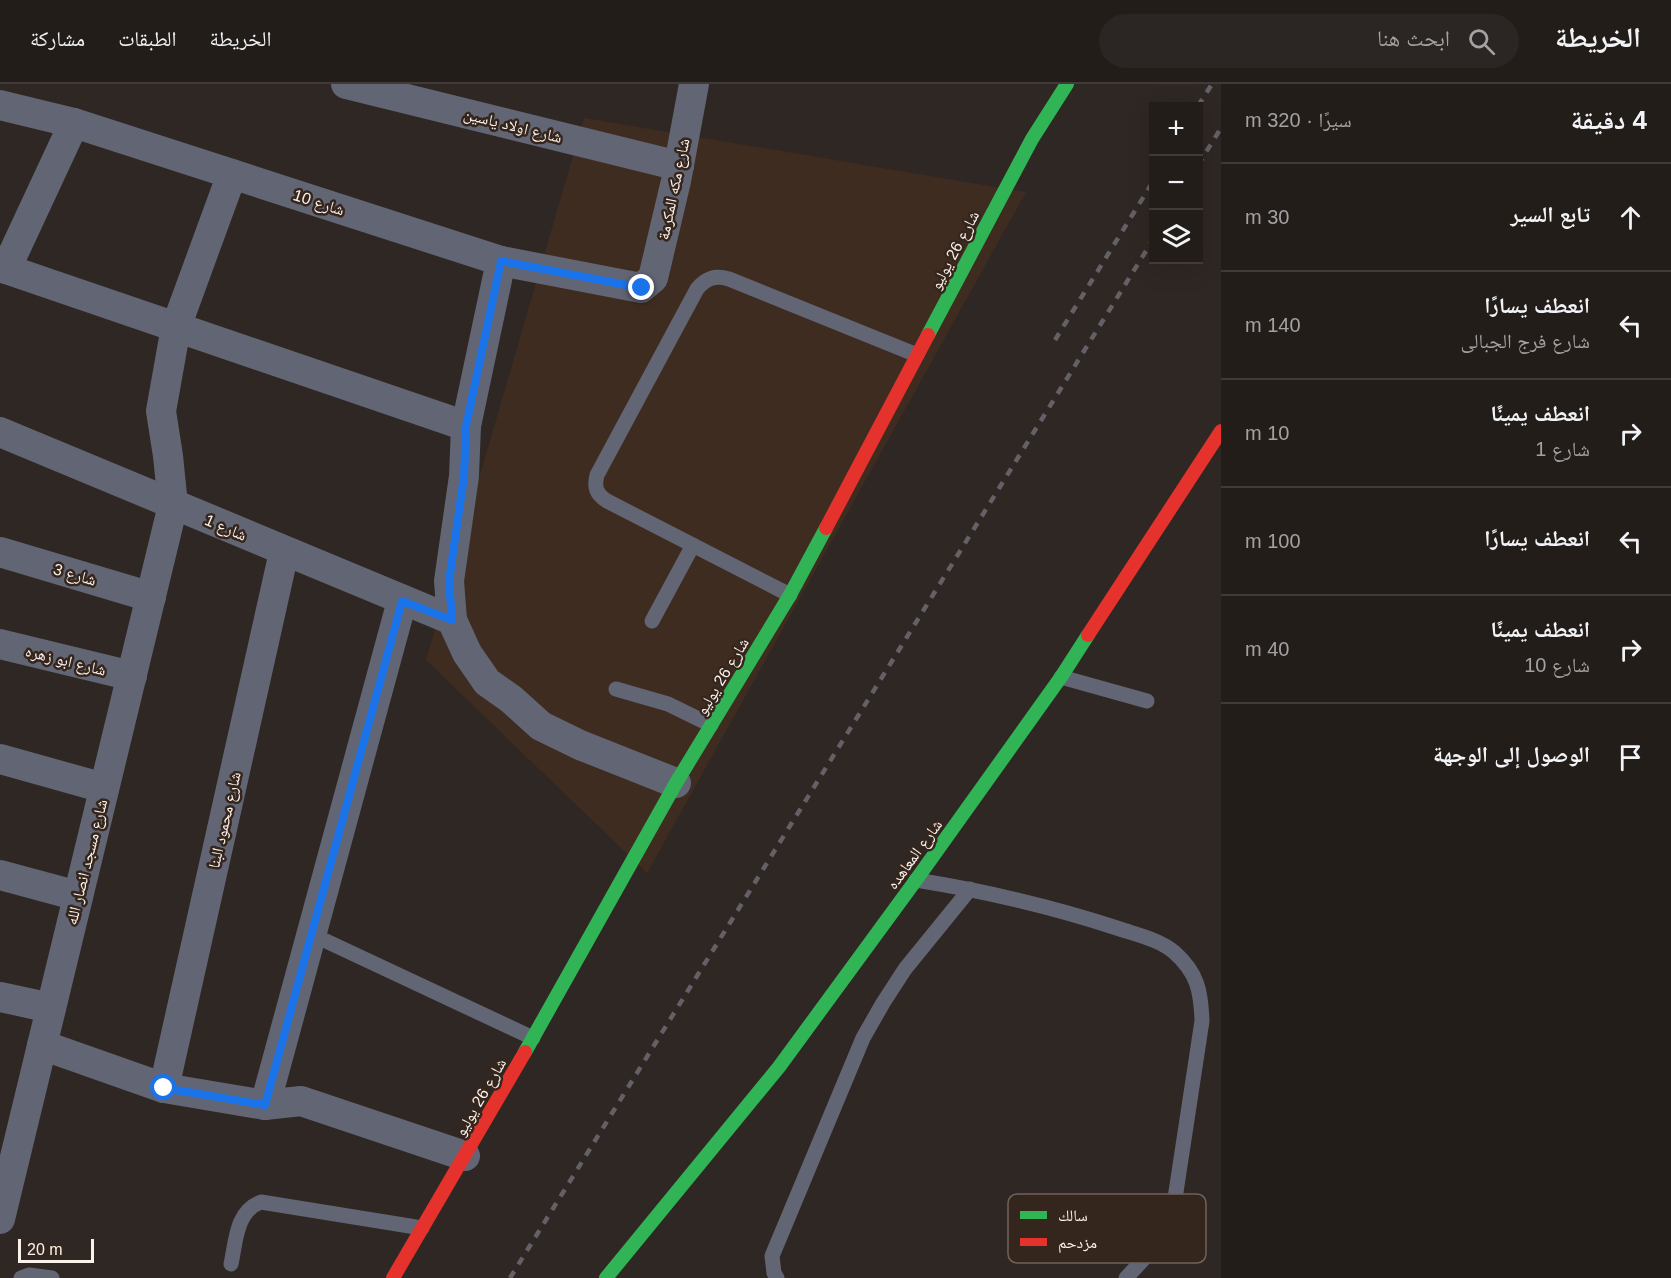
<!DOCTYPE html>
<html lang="ar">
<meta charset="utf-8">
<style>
:root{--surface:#231d1a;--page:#2b2623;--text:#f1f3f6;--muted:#a3a2a2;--line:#403b39}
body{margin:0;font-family:Helvetica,"Noto Naskh Arabic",sans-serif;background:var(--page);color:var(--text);direction:rtl}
.controls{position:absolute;right:18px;top:18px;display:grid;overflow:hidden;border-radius:0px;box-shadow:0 6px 24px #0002}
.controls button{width:54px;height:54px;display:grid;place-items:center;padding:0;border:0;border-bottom:2px solid var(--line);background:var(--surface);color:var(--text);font:30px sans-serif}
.scale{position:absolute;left:18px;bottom:15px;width:76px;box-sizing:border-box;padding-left:6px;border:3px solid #fbf1eb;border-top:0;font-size:16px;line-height:21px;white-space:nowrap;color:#fbf1eb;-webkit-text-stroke:4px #35261d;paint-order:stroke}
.stop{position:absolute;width:18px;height:18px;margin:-14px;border:4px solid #1a73e8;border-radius:50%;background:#fff}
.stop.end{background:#1a73e8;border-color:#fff;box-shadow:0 2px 6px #0008}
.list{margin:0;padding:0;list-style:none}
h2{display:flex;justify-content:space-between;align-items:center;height:78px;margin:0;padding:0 24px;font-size:26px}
h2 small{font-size:20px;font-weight:400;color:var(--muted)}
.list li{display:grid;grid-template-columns:39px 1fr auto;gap:18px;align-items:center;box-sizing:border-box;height:108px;padding:0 24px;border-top:2px solid var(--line)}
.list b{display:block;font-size:22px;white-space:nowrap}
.list p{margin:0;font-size:20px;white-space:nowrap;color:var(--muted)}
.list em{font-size:20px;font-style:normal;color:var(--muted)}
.icon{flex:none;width:33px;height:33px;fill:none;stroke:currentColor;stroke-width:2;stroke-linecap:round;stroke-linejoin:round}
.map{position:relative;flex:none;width:1221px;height:1194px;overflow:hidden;direction:ltr}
header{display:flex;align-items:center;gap:36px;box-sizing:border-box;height:84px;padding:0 30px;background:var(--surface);border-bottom:2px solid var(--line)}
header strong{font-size:28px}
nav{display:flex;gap:33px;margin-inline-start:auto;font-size:21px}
.search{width:420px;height:54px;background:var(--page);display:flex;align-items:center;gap:15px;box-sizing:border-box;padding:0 21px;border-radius:33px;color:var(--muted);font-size:22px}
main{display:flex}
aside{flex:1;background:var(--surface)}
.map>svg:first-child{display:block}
.built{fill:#3f2c21}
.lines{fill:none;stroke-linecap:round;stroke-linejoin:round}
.lane{stroke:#626574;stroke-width:15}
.street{stroke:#626574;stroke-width:30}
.fast{stroke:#30b455;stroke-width:14}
.jam{stroke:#e5322d;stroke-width:14}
.rail{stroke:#636165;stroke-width:4.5;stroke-dasharray:8 8;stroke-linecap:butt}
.route{stroke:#1a73e8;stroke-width:8}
.labels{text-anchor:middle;stroke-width:5;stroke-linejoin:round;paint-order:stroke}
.street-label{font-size:16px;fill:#fbf1eb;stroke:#35261d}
.key{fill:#35261d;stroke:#70635b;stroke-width:1.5}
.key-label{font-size:16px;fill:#fbf1eb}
</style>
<header>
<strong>الخريطة</strong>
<div class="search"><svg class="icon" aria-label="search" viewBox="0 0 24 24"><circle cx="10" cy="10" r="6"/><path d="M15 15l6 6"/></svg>ابحث هنا</div>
<nav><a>الخريطة</a><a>الطبقات</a><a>مشاركة</a></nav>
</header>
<main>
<aside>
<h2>4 دقيقة<small>سيرًا · 320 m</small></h2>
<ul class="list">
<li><svg class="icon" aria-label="ahead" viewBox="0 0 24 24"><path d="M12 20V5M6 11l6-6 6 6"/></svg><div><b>تابع السير</b></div><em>30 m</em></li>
<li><svg class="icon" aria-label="left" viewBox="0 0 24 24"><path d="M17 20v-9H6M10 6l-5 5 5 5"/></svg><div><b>انعطف يسارًا</b><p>شارع فرج الجبالى</p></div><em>140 m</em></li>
<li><svg class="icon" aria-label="right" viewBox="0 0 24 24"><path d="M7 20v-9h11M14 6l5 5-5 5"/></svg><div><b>انعطف يمينًا</b><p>شارع 1</p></div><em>10 m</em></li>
<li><svg class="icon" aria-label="left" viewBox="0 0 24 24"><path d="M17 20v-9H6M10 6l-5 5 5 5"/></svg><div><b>انعطف يسارًا</b></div><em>100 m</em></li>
<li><svg class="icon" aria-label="right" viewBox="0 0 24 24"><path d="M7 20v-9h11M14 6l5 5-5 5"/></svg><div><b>انعطف يمينًا</b><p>شارع 10</p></div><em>40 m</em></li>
<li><svg class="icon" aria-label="arrive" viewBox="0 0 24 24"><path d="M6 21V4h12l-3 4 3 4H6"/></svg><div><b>الوصول إلى الوجهة</b></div></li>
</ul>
</aside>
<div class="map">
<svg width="1221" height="1194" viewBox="0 0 1221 1194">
<rect width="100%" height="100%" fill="#2f2723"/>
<polygon class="built" points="584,34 1026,108 647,789 426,576"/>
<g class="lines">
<g class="lane">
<path d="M790,511L607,417C596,410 594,403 597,391L697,205C706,194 715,191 729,195L917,271"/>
<polyline points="652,537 693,461"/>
<polyline points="1061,593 1147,617"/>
<polyline points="616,605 668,620 711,641"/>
<path d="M916,796C985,807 1053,823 1120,845C1138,851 1160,856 1174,868C1198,889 1201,908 1202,937L1174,1121L1165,1144L1153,1165L1126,1194"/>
<polyline points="326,857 533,954"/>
<path d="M231,1180C236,1157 236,1127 261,1118L422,1144"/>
<polyline points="21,1194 29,1191 52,1194"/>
<polyline points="777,1194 774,1189 772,1172 863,954 883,919 905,885 970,805"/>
</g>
<g class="street">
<polyline points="346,0 679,82"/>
<polyline points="0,21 74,39 501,177 641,204 653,194 676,97 694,0"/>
<polyline points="501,177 466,342 464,392 449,497 452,536 467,569 487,598 511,615 541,642 580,661 676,699"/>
<polyline points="0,183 466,342"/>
<polyline points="6,185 74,39"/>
<polyline points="0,348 452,536"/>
<polyline points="0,468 151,513"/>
<polyline points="0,560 132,592"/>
<polyline points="0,675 104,704"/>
<polyline points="0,791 78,812"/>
<polyline points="0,913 51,924"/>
<polyline points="42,961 164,1004 265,1021 301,1017 465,1072"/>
<polyline points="164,1004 284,468"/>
<polyline points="265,1021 402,517"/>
<polyline points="0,1135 173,421 168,372 161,327 176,243 232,90"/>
</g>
<g class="fast">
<polyline points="928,251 1032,55 1067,0"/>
<polyline points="525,968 676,699 790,511 826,444"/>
<polyline points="606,1194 779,983 916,796 1061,593 1088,551"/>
</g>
<g class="jam">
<polyline points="826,444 928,251"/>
<polyline points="1088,551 1221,347"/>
<polyline points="393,1194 525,968"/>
</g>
<g class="rail">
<polyline points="1198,22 1212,0"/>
<polyline points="1198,81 1221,44"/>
<polyline points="1055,256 1154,96"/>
<polyline points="510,1194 1154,154"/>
</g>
</g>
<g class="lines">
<polyline class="route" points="164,1004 265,1021 402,517 452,536 449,497 464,392 466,342 501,177 642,204"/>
</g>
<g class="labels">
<g class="street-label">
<text transform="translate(513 41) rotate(14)" y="6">شارع اولاد ياسين</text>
<text transform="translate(673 105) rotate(-78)" y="6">شارع مكه المكرمة</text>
<text transform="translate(319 118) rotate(18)" y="6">شارع 10</text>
<text transform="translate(954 166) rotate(-62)" y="6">شارع 26 يوليو</text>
<text transform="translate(226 443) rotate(23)" y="6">شارع 1</text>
<text transform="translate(75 490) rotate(16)" y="6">شارع 3</text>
<text transform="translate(66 576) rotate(14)" y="6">شارع ابو زهره</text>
<text transform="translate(722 592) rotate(-59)" y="6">شارع 26 يوليو</text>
<text transform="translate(224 736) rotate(-77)" y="6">شارع محمود البنا</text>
<text transform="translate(914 770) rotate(-54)" y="6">شارع المعاهده</text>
<text transform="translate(86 778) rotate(-76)" y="6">شارع مسجد انصار الله</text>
<text transform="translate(480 1013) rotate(-60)" y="6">شارع 26 يوليو</text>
</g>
</g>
<rect x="1008" y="1110" width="198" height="69" rx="9" class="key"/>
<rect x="1020" y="1127" width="27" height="8" fill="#30b455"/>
<rect x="1020" y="1154" width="27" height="8" fill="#e5322d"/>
<g class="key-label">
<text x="1058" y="1137">سالك</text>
<text x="1058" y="1164">مزدحم</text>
</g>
</svg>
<div class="controls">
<button>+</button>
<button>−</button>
<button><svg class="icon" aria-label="layers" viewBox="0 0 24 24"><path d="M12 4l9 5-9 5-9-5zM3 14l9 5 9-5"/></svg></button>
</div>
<div class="scale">20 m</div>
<div class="stop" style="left:164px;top:1004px"></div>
<div class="stop end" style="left:642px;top:204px"></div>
</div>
</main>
